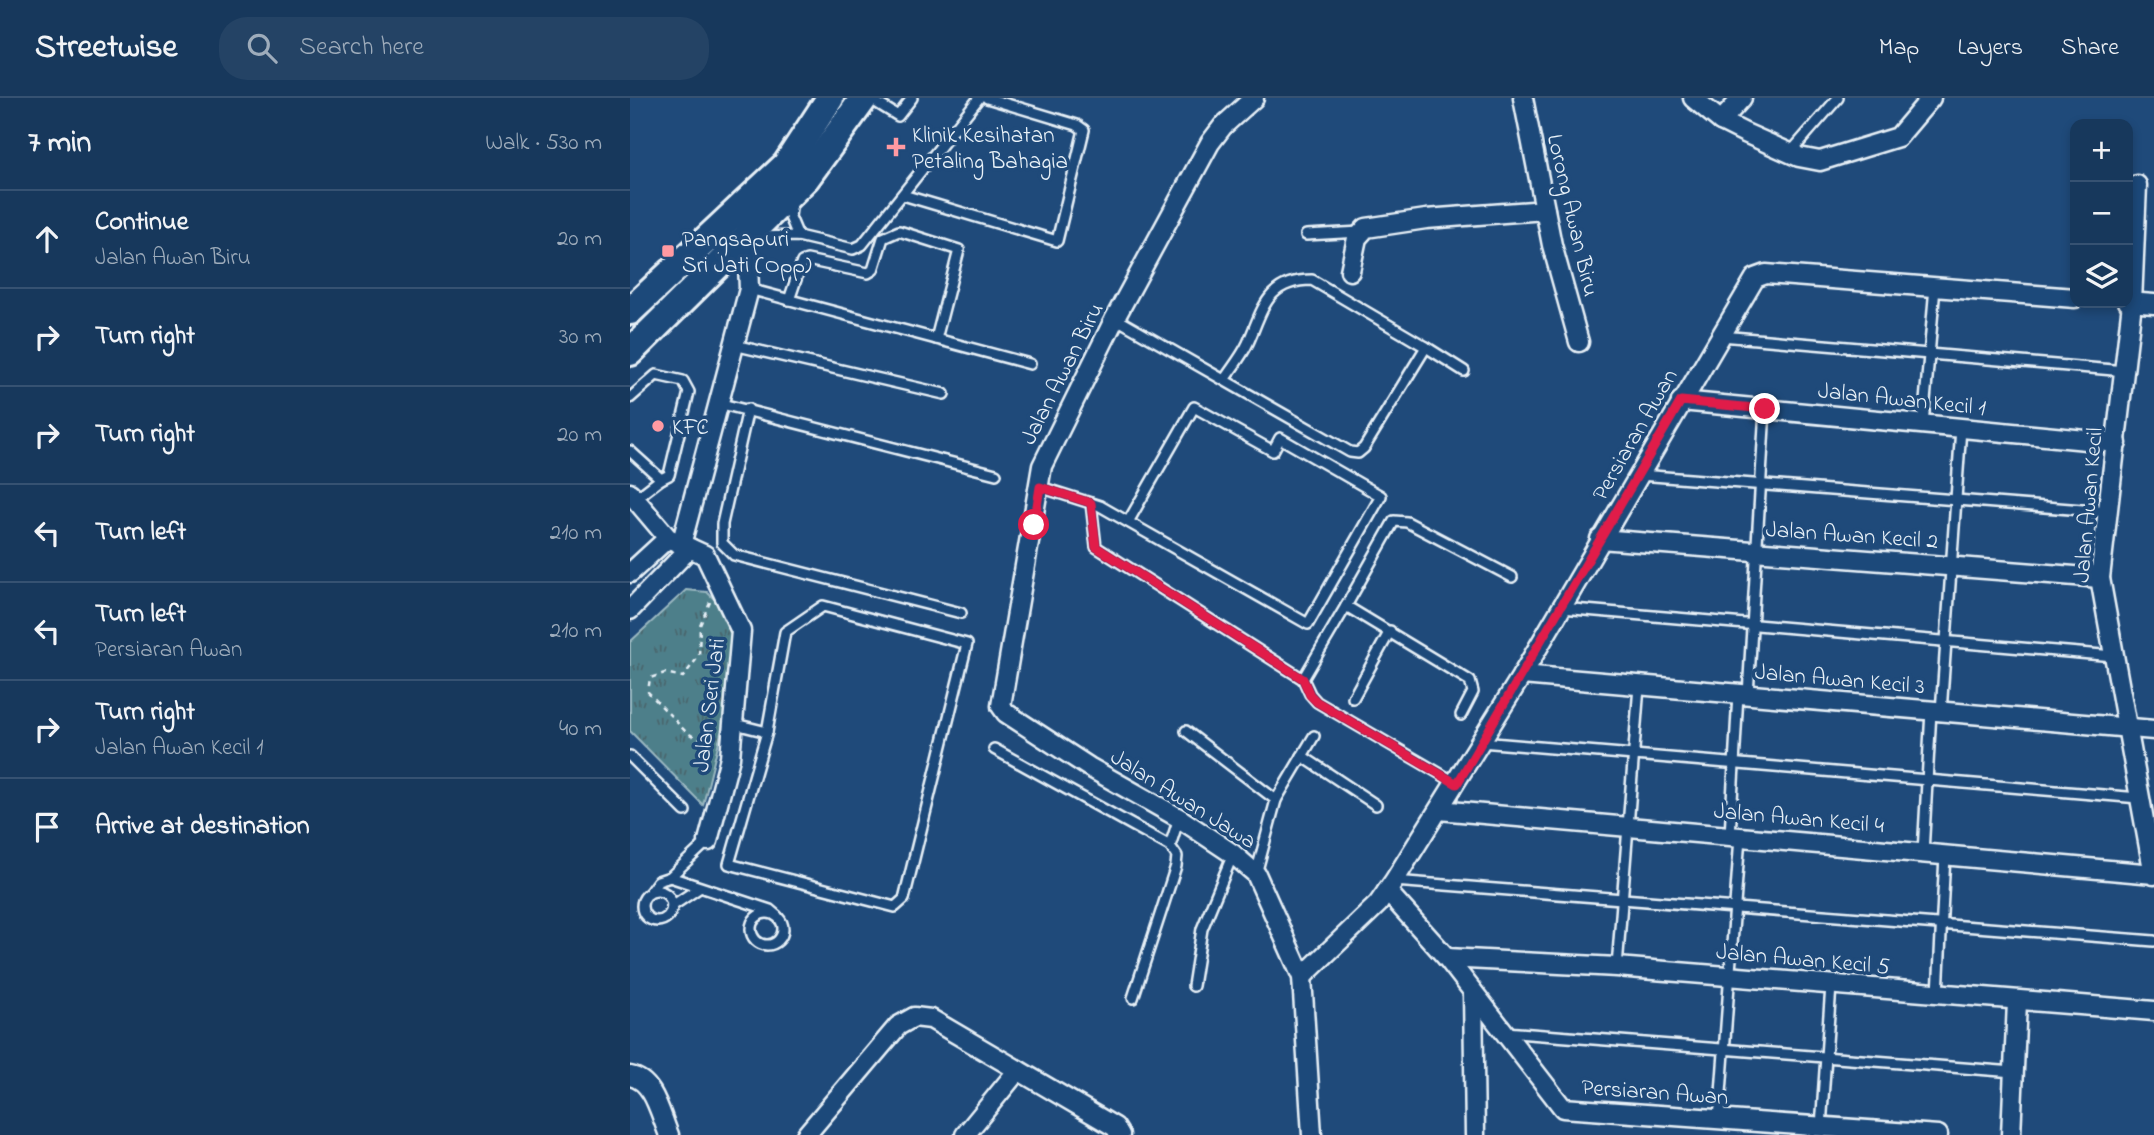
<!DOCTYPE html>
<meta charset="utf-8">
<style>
:root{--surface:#17385c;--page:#244365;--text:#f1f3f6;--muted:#9eacbb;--line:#365272}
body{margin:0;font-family:"Indie Flower",sans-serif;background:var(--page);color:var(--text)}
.controls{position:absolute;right:21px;top:21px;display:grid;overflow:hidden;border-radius:14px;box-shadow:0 4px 10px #0003}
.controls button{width:63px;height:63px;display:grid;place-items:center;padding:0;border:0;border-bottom:2px solid var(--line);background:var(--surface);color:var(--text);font:35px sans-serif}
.stop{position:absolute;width:21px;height:21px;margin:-16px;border:5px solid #e11d48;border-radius:50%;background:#fff}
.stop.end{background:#e11d48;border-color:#fff;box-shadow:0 2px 7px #0008}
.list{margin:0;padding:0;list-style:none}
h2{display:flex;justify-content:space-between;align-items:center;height:91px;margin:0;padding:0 28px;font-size:30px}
h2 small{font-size:23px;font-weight:400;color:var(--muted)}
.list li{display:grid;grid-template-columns:46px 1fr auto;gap:21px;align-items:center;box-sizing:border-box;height:98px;padding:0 28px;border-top:2px solid var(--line)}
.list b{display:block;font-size:26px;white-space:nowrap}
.list p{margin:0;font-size:23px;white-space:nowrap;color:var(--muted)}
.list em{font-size:23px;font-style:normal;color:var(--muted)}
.icon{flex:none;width:38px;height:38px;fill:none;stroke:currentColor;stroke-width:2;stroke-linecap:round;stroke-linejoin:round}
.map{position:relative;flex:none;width:1524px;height:1037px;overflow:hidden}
header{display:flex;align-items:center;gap:42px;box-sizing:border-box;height:98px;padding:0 35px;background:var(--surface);border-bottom:2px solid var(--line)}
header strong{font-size:33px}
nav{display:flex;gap:38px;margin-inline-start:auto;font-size:24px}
.search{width:490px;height:63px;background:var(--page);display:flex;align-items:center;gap:18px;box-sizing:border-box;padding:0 24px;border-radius:28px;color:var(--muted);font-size:26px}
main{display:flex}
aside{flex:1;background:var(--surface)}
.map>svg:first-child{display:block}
.grass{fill:url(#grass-tufts);stroke:#9bb8c1;stroke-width:2}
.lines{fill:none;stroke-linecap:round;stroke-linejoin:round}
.service-casing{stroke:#e8f1f8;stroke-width:14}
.minor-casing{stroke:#e8f1f8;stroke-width:23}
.primary-casing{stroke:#e8f1f8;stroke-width:32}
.path{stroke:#e8f1f8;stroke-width:2.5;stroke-dasharray:5 5;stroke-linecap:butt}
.service{stroke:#1f4a7a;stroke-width:9}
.minor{stroke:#1f4a7a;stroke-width:18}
.primary{stroke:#1f4a7a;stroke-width:26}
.route{stroke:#e11d48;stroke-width:9}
.poi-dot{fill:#ff9aa2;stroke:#1f4a7a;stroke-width:2.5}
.labels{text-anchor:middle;stroke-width:7;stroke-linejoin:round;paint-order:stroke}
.poi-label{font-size:23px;fill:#e8f1f8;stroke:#1f4a7a;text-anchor:start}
.street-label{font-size:23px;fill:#e8f1f8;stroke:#1f4a7a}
</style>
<header>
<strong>Streetwise</strong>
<div class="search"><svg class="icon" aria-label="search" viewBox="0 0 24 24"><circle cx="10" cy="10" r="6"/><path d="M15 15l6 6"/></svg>Search here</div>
<nav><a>Map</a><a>Layers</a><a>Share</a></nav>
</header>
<main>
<aside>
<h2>7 min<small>Walk · 530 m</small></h2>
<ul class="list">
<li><svg class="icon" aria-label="ahead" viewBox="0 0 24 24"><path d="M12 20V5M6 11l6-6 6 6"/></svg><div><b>Continue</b><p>Jalan Awan Biru</p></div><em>20 m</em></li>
<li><svg class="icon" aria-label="right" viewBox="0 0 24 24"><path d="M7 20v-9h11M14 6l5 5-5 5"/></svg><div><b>Turn right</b></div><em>30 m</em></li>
<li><svg class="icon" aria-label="right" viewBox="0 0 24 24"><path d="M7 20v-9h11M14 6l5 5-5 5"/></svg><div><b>Turn right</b></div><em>20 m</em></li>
<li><svg class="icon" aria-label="left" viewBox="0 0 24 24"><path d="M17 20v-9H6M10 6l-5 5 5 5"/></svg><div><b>Turn left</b></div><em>210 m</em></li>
<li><svg class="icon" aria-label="left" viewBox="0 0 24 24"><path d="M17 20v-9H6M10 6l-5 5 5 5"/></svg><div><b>Turn left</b><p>Persiaran Awan</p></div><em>210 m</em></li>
<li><svg class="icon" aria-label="right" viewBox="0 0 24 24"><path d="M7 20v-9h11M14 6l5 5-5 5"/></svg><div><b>Turn right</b><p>Jalan Awan Kecil 1</p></div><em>40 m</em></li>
<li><svg class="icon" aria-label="arrive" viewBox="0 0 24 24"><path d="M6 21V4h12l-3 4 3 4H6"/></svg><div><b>Arrive at destination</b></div></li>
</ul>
</aside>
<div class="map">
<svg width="1524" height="1037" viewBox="0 0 1524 1037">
<defs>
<pattern id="grass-tufts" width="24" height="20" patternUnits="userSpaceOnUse" patternTransform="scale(1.75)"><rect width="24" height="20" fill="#4e7f8a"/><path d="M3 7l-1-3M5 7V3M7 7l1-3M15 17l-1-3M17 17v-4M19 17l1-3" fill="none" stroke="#4a666d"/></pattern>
</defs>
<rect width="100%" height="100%" fill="#1f4a7a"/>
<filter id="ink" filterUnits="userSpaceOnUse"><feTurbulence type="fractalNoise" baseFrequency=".0143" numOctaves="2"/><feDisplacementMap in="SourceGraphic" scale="14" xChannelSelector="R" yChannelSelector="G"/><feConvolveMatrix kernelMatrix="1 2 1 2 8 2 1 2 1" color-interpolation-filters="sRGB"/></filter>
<g filter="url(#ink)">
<polygon class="grass" points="56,492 77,494 103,520 93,627 73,707 0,633 0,544"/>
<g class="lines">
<defs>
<g id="service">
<polyline points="239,0 268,18 282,0"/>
<polyline points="1160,55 1208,0"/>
<polyline points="273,97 427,143 454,32 447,27 357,0"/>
<polyline points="162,102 160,119 168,138"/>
<polyline points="676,137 731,134"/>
<polyline points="126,139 168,138 223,151 232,147 349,0"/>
<polyline points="119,191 400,266"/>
<polyline points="159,202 172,164 177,162 238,175 243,172 253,140 269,133 329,152 306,241"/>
<path d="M485,220L720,354L728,355L734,350L796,249L682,182C637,182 633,211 618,245C612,258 602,270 594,282"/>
<polyline points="1091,238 1495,273"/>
<polyline points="104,247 314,296"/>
<polyline points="796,249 834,273"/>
<polyline points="0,300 26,277 53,283 59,294 39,377 31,381"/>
<polyline points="88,305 366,376"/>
<polyline points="118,311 92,426 92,445 104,457 331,515"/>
<polyline points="1293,326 1305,189"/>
<polyline points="0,353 31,381 5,401"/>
<polyline points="1010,377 1478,414"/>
<polyline points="410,389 470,408 498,424 678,526 751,398 650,340 643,353 564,309 498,424"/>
<polyline points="461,405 466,449 673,581 680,596 687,604 826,685"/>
<polygon points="193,508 337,546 274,801 265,809 99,766 137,634 155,534"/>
<polyline points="716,508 764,423 777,424 882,479"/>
<polyline points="932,510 1484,558"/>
<polyline points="673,581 716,508 840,583 843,594 831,617"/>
<polyline points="1118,597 1135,311"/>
<polyline points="723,600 760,533"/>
<polyline points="1311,614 1331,330"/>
<polyline points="105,626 137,634"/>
<polyline points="556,633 646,702"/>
<polyline points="851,644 1509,700"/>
<polyline points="364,651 540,748"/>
<polyline points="0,658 55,713"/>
<polyline points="672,658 746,707"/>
<polyline points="1100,738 1108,596"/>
<polyline points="1293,755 1301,613"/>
<polyline points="626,776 646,702 684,638"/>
<polyline points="40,779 140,812 147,818"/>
<polyline points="764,783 1524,843"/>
<circle cx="27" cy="808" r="15"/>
<polyline points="20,794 28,783 40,779 78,743"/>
<polyline points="42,808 69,790"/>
<circle cx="137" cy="831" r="16"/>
<polyline points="987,869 1009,588"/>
<polyline points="563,888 572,831 603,756"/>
<polyline points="1308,896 1315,757"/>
<polyline points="503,900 546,768 547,758 540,748 549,720"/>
<polyline points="875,934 1384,974"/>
<polyline points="1089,1022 1110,739"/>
<polyline points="1191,1029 1201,888"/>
</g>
<g id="minor">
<polyline points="624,0 593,28 580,45 485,220 412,368 371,608 376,615 459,669 549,720 603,756 626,776 672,879 682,1037"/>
<polyline points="893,0 922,147 949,244"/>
<polyline points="1063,0 1091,23 1115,35 1169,59 1190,63 1268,39 1301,0"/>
<polyline points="1091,23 1112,0"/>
<polyline points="1507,87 1502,205 1470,480 1524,777"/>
<polyline points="720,173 727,140 736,130 796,121 915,112"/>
<polyline points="1498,204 1524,206"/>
<polyline points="1051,303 1487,345"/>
<polyline points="0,395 38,440 75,457 111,533 100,660 78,743"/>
<polyline points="970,441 1470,480"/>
<polyline points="51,447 119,191 117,139"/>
<polyline points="0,475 38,440"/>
<polyline points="0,512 60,450"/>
<polyline points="892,577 1524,632"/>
<polyline points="809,712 1524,776"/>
<polyline points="757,793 817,860 933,1010 1308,1037"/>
<polyline points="817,860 987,869 1524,913"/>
<polyline points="672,879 748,806 764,783 892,577 1125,180 1136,176 1445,200"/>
<polyline points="843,894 845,1037"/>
<path d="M0,978C24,982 30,1016 39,1037"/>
<polyline points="176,1037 268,928 284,919 301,921 485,1029 490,1037"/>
<polyline points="335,1037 388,972"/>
<polyline points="1381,1037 1387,904"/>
</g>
<g id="primary">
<polyline points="0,213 156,67 200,0"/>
<polyline points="0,254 176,80 234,0"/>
</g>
</defs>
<use href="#service" class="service-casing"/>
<use href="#minor" class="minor-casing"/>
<use href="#primary" class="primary-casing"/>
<polyline class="path" points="80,504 70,527 69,558 53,579 35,575 20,580 18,594 56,634 85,651"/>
<use href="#service" class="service"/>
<use href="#minor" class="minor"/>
<use href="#primary" class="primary"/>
</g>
</g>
<g class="lines" filter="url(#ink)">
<polyline class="route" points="404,427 410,389 461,405 466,449 673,581 680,597 687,604 827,686 1051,303 1135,311"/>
</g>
<g class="poi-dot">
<path d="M262.5 38.5h7v7h7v7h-7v7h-7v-7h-7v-7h7z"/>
<rect x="31" y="146" width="14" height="14" rx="3.5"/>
<circle cx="28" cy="328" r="7"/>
</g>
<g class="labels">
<g class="poi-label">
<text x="282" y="44">Klinik Kesihatan<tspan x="282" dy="26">Petaling Bahagia</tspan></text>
<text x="52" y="148">Pangsapuri<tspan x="52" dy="26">Sri Jati (Opp)</tspan></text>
<text x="42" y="336">KFC</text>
</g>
<g class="street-label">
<text transform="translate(944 117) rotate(77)" y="8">Lorong Awan Biru</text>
<text transform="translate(431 275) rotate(-63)" y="8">Jalan Awan Biru</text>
<text transform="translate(1272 300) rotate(6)" y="8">Jalan Awan Kecil 1</text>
<text transform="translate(1004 336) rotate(-60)" y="8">Persiaran Awan</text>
<text transform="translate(1457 407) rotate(-85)" y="8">Jalan Awan Kecil</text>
<text transform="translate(1222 436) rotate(4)" y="8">Jalan Awan Kecil 2</text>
<text transform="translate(1210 580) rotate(5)" y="8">Jalan Awan Kecil 3</text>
<text transform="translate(78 607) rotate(-83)" y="8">Jalan Seri Jati</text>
<text transform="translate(554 700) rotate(32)" y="8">Jalan Awan Jawa</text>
<text transform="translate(1169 719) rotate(5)" y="8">Jalan Awan Kecil 4</text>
<text transform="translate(1173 860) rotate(5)" y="8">Jalan Awan Kecil 5</text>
<text transform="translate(1025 993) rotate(4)" y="8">Persiaran Awan</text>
</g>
</g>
</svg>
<div class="controls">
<button>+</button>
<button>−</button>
<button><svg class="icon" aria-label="layers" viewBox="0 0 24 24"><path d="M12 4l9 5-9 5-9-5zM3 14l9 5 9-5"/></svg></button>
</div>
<div class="stop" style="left:404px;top:427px"></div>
<div class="stop end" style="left:1135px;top:311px"></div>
</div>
</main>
